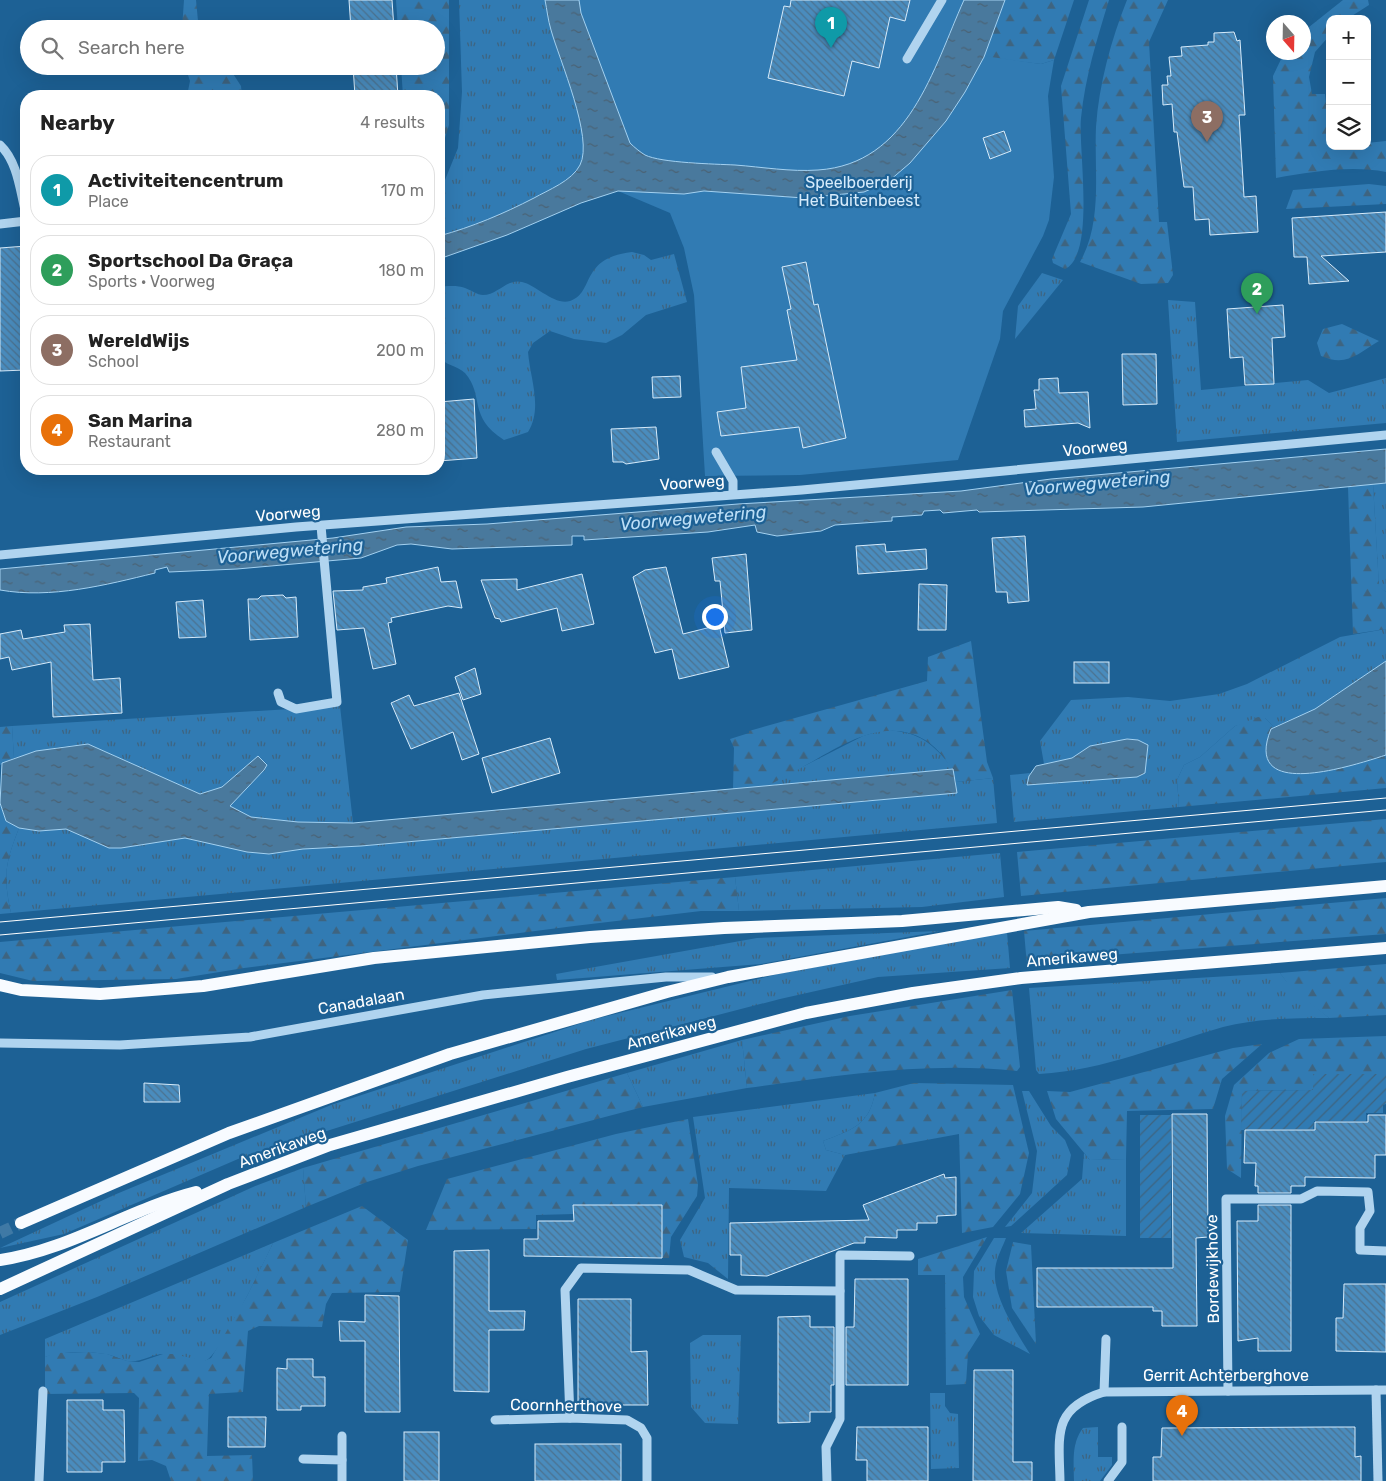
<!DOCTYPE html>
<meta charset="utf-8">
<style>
:root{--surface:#fff;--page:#f6f6f6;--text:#222;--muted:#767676;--line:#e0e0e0;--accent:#ea580c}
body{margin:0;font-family:Rubik,sans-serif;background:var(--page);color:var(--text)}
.controls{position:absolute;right:15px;top:15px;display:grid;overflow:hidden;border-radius:10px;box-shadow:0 5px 20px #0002}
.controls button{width:45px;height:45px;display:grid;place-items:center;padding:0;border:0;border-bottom:1px solid var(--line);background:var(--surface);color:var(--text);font:25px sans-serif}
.compass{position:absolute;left:1266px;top:15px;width:45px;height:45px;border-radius:50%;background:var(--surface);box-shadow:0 5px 20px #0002;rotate:160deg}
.you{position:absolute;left:714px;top:616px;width:18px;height:18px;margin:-12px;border:4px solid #fff;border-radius:50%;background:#1a73e8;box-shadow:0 0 0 8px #1a73e833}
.badge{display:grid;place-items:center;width:32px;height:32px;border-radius:50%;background:var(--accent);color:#fff;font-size:16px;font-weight:700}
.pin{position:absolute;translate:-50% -41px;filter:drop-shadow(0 1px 2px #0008)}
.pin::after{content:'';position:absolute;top:26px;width:18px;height:15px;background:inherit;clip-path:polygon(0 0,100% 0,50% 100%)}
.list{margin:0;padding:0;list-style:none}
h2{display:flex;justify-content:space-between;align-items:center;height:65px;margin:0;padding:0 20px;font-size:21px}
h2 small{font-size:16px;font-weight:400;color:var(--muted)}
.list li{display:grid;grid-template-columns:32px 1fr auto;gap:15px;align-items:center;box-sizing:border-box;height:70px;margin:0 10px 10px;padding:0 10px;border:1px solid var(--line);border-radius:20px}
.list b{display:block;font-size:19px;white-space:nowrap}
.list p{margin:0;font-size:16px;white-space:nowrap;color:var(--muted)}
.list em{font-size:16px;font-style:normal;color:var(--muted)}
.icon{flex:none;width:28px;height:28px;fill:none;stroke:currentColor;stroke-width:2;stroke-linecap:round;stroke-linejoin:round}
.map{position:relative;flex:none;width:1386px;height:1481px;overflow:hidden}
.search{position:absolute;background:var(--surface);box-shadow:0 5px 20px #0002;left:20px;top:20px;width:425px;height:55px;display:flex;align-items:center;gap:12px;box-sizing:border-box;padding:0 18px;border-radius:28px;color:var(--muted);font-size:19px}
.panel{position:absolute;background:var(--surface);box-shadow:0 5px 20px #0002;left:20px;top:90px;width:425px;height:385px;border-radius:20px}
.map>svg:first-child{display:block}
.grass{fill:url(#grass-tufts)}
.forest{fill:url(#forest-firs)}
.park{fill:#317bb3}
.garden{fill:url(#garden-furrows)}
.water{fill:url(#water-ripples);stroke:#a3d1f1}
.building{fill:url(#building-back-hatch);stroke:#d6ebfb}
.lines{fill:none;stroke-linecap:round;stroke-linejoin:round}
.major-tunnel{stroke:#3f79a5;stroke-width:12;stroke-dasharray:12 6;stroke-linecap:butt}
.minor{stroke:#b0d4ef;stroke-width:9}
.major{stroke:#f8fbff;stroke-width:12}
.tram{stroke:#fff;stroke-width:1}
.labels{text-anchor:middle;stroke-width:4.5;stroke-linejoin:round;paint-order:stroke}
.park-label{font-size:16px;fill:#d6ebfb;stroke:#1d6195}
.street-label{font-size:16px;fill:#fff;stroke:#1d6195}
.water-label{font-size:18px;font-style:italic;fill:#bcdef6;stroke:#1d6195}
</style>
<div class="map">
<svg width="1386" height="1481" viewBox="0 0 1386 1481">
<defs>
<pattern id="grass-tufts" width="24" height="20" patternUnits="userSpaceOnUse" patternTransform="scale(1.25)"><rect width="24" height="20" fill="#317bb3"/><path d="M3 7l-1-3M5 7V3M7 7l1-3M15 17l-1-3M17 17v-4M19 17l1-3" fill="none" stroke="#3e6480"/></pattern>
<pattern id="forest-firs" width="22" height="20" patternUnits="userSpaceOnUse" patternTransform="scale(1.25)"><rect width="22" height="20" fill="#317bb3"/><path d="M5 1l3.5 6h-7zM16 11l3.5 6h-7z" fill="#3e6480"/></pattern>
<pattern id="garden-furrows" width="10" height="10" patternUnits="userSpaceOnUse" patternTransform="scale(1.25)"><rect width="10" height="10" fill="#317bb3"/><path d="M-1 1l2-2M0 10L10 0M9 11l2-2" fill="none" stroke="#3e6480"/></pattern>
<pattern id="water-ripples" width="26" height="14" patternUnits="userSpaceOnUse" patternTransform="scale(1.25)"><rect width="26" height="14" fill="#49799d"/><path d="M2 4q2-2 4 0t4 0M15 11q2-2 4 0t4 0" fill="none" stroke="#4a6274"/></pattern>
<pattern id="building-back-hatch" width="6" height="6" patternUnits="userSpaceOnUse" patternTransform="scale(1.25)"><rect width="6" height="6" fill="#4a8cbd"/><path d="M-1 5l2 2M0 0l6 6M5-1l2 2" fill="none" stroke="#4b7290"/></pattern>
</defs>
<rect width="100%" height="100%" fill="#1d6195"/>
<g class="grass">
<path d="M459,0H545C547,10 548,20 551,30C559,59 594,138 580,165C572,181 548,190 534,198C503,214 472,227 439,236V189L445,180L458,148L462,92Z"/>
<path d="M632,252L644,255L651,260L674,254L687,302L646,315L622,335L606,343L574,339L550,331L533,343L528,352C530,378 543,408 528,432L504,440C467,416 485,396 465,373C457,365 445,366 439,356V287C447,286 457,285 465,288C471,290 477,295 483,295C498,295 507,278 522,282C536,285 555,306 570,301C595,293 579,258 632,252Z"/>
<polygon points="1042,273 1063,280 1015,339 1018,306"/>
<polygon points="1168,300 1195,302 1201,390 1308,380 1329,393 1386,378 1386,423 1177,442"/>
<polygon points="1386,483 1386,592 1379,587 1373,484"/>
<polygon points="1386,629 1386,661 1315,709 1274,727 1265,718 1235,726 1200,757 1184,765 1177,780 1179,807 1014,822 1010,775 1030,773 1027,785 1137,777 1145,773 1148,746 1138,740 1127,739 1090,746 1072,758 1044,764 1040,741 1071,700 1128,697 1170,701 1219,694 1247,684 1340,637"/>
<polygon points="340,706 353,823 298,822 251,817 230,806 264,770 267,764 258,756 222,787 200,794 88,744 59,747 14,758 12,726"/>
<path d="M883,730C918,731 932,742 953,769L765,786L863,736Z"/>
<path d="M993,778L997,823L11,913C3,875 5,864 19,828L39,831L66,829L109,848H121L185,838L269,854L303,849L361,846L956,793V782Z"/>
<polygon points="1000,853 1004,897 922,907 739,911 735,877"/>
<polygon points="940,931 761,964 557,980 556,974 757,938"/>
<polygon points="1007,932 1010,968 878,977 780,999 586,1049 238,1159 64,1234 0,1248 114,1195 331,1105 591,1020 778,974"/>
<path d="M1280,973C1293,992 1312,1003 1329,1018C1294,1018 1258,1018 1223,1027C1160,1045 1107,1070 1039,1074L1036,1070L1029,988Z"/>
<polygon points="742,1040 747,1088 643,1107 627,1073"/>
<polygon points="1022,1091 1029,1091 1051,1126 1065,1140 1071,1155 1067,1175 1011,1226 1005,1227 1032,1193 1037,1151"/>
<path d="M875,1093C869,1126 851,1130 823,1141L826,1150L845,1155L826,1191L729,1188L728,1279L708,1263L684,1257L680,1240L705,1198L693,1117Z"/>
<polygon points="1084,1153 1090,1160 1126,1159 1126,1236 1021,1233 1082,1179"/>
<polygon points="303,1168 306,1207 97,1297 0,1335 0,1302 253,1187"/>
<path d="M994,1238H1006C1003,1246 998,1255 996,1264C989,1292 1016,1331 1030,1354L994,1335L979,1316L973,1297L974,1271Z"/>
<path d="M273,1243C265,1260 219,1358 205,1361C196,1363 175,1355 164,1354C151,1354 141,1363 127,1361C120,1359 113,1355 105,1354C87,1351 63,1351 45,1357V1339Z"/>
<polygon points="703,1335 741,1335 738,1424 705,1423 691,1407 690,1343"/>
<polygon points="930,1393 945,1393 945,1406 950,1413 958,1414 959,1468 931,1469"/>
<path d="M1098,1427V1457H1112V1465L1100,1481H1074C1074,1462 1071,1444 1083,1428Z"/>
</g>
<g class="forest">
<polygon points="184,0 196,0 198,21 203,29 182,29"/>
<polygon points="396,0 449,0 449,125 439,157 439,96 403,96 401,66 436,66 436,29 398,29"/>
<polygon points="1005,0 1074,0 1054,60 1041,64 984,57"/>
<path d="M1089,0H1109C1097,39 1085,77 1081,118C1078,148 1096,255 1065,269L1053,263L1052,259L1071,214L1061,86Z"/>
<path d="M1127,0H1168L1149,42L1159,222H1167L1173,275L1168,283L1141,284L1080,262C1103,221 1094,172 1096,127C1099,84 1111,40 1127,0Z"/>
<path d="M1343,0H1368L1369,5L1347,19H1330V35L1315,52L1309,77L1312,94H1325L1330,146H1367V143L1386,141V172C1350,165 1311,172 1276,178L1273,76L1284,53L1304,52V31Z"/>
<polygon points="185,66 228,66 241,86 242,96 187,96 190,81"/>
<polygon points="1369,184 1386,186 1386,204 1286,209 1293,190"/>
<path d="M1342,324L1379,341C1357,354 1347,367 1321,356L1317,343L1323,329Z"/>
<polygon points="1373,484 1379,586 1386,592 1386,629 1353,634 1348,487"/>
<path d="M971,641L987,762L993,778L956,782C951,764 940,750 925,740C878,711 826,757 784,777C778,780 771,785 764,786C754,789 743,788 733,789L734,748L730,739L749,733V731L927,681L928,657Z"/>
<polygon points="1258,717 1265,718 1274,727 1271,729 1358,764 1386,755 1386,788 1179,807 1177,780 1184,765 1200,757 1235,726"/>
<polygon points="12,726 14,758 0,765 0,727"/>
<path d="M0,803L6,821L19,828C5,864 3,875 11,913L0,914Z"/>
<polygon points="1386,819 1386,862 1021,896 1017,852"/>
<polygon points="735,877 739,911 701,911 574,926 244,968 176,979 33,981 0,973 0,942"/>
<polygon points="1386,898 1386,934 1070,958 1027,966 1024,931"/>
<polygon points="1386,964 1386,1015 1329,1018 1299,995 1288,984 1280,973"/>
<path d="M1012,990L1020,1067L1017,1071C927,1061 836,1076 747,1088L742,1040L850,1016Z"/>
<polygon points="1386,1036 1386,1074 1313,1074 1313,1090 1242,1091 1241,1178 1227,1169 1225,1116 1234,1085 1269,1053 1299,1039"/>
<polygon points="1262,1044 1222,1079 1213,1109 1127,1111 1126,1159 1090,1160 1056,1119 1047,1091 1070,1092 1233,1048"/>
<polygon points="627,1073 643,1107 418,1166 367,1182 306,1207 303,1168"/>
<path d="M914,1083L1013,1085L1029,1153L1020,1194L993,1227L962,1233L959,1134L845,1155L826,1150L823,1141C851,1130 869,1126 875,1093Z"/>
<polygon points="688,1119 698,1185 697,1196 671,1237 669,1258 662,1258 662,1247 658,1247 662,1239 662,1205 574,1205 574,1214 536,1215 536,1229 426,1230 447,1179 616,1134"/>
<polygon points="362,1206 408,1240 400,1292 332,1293 326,1304 322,1327 259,1326 248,1331 243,1392 209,1394 207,1456 252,1455 253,1481 171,1481 166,1466 152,1460 138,1461 139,1398 134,1393 45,1394 45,1357 55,1353 88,1352 107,1354 127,1361 139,1362 163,1354 173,1354 204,1361 211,1358 247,1296 273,1243"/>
<polygon points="987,1237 963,1277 964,1297 980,1334 968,1353 966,1384 946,1385 945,1275 918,1275 918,1259"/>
<polygon points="1013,1242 1031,1245 1036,1344 1012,1308 1006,1271"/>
</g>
<polygon class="park" points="545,0 1005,0 984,56 1041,64 1054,60 1048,96 1054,177 1049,220 1043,236 1003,311 1000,339 958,460 800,475 705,476 694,295 684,248 670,213 618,191 584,149 574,99 551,29"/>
<g class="garden">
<polygon points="1386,1069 1386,1104 1383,1105 1383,1113 1366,1113 1366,1121 1314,1121 1313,1129 1241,1130 1242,1091 1313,1090 1313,1074 1386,1074"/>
<rect x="1140" y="1115" width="31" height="123"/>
</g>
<g class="water">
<path d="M545,0H579L581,13L630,143C634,147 640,152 645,155C661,163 715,164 735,165C762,167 791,172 818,170C909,164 933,69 964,0H1005L984,57L965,92L946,121L910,163L889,181L864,192L804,198L704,191L684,194L618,191L581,203L507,235L439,259V236C472,227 503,214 534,198C548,190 572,181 580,165C594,138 559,59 551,30C548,20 547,10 545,0Z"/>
<path d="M1386,449V483L1143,507L979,512L977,510L943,513L940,510L924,511L922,515L892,517V521L835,525L821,531L777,536L757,532L755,525L708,532L584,540V536H572V545L452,549L411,544L397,545L361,558L237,569L169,572L167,567L155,570V573C106,585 51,599 0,590V569L333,538L406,527L487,524L738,504L961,491L1051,479Z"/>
<path d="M1386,661V755C1355,765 1241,803 1271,729L1315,709Z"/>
<polygon points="1127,739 1138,740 1148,745 1145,773 1137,777 1027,785 1029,776 1036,766 1072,758 1090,746"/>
<polygon points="88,744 200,794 222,787 258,756 267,765 264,770 230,806 251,817 298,822 353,823 953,769 957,793 361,846 303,849 269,854 247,852 185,838 121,848 109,848 66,829 39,831 19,828 6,821 0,803 2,763 36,751"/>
</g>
<g class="building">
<polygon points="349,0 392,0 394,29 351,29"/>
<polygon points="791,0 910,0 905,21 890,17 879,68 852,61 844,96 768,78 784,6 790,7"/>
<polygon points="1234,32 1237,41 1240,40 1245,115 1239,115 1244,197 1256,196 1258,232 1210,235 1209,219 1195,220 1193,187 1184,187 1177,132 1174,132 1172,104 1163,105 1162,85 1168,85 1167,76 1171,76 1169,57 1182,56 1181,47 1208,45 1208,42 1214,42 1214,33"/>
<polygon points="353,66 396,66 398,96 355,96"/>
<polygon points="1004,131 1011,151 990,159 983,138"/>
<polygon points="1386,212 1386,252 1321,256 1349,281 1309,284 1307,257 1294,257 1292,218"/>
<polygon points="26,246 26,370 0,371 0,248"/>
<polygon points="806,262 814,305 818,304 846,438 803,448 799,427 721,436 717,412 746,408 741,367 797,360 787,310 791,309 782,267"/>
<polygon points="1283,305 1285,337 1272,338 1274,384 1245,385 1243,357 1230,358 1227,309"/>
<polygon points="1122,354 1156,354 1157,404 1123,405"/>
<polygon points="680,376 681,397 653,398 652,377"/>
<polygon points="1058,378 1059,393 1088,392 1090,428 1078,423 1025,427 1024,410 1036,409 1034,390 1039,390 1039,379"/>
<polygon points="474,399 477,458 439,461 439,402"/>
<polygon points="656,427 659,459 626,464 623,462 613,462 611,429"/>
<polygon points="1025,536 1029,601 1008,603 1007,592 996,592 992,538"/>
<polygon points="885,544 886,552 926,549 927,569 858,574 856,546"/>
<polygon points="746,554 752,630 725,633 720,581 715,581 712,558"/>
<polygon points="438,567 441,582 456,581 462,608 448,606 391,618 392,622 388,623 396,664 373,669 364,628 337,630 333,591 363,590 363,587 387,583 386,578"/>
<polygon points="666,567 683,634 719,625 729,667 679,679 672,649 655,653 633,577 645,570"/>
<polygon points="582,574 594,624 562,631 557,608 501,622 500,619 495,618 481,580 517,579 517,590"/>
<polygon points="919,584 947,585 946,630 918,630"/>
<polygon points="283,595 286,598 296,597 298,637 250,640 248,599 258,599 261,596"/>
<polygon points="203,600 206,637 179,638 176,602"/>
<polygon points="90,624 93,680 120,678 122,713 53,717 51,662 12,670 9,657 0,659 0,634 21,630 23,639 65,632 64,625"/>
<rect x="1074" y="662" width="35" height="21"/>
<polygon points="475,668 481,694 463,700 455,677"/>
<polygon points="459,693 479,754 462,760 453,732 411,749 391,703 409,695 414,706"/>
<polygon points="550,738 560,773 492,793 482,758"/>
<polygon points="144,1083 179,1085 180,1102 144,1102"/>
<polygon points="1172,1114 1207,1114 1208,1237 1196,1238 1197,1326 1162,1326 1162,1311 1153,1311 1153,1307 1037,1307 1037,1268 1173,1268"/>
<polygon points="1368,1115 1386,1115 1386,1155 1375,1155 1375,1178 1305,1177 1305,1186 1291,1186 1291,1193 1258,1193 1258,1186 1255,1186 1256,1163 1244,1163 1245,1130 1315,1130 1315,1122 1368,1122"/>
<polygon points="944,1174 945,1178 956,1177 956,1215 937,1216 937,1223 917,1223 917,1230 897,1230 897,1238 865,1237 865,1243 854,1243 767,1276 741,1275 741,1255 730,1255 730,1223 869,1220 863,1205"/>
<polygon points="573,1205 662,1205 662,1258 524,1256 524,1239 538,1239 538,1221 574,1221"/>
<polygon points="1258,1205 1291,1205 1291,1351 1258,1351 1258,1338 1238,1341 1237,1221 1258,1221"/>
<polygon points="489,1250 489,1311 525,1311 524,1330 489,1330 489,1392 454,1391 454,1251"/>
<polygon points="855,1279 908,1279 908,1385 846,1385 846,1327 854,1327"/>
<polygon points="1344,1284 1386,1284 1386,1352 1336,1351 1336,1318 1343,1318"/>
<polygon points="365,1295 399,1296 400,1412 365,1412 365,1341 340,1341 339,1321 365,1322"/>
<polygon points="578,1299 631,1299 631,1352 647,1351 648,1405 578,1405"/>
<polygon points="810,1316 810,1327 834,1327 834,1385 831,1385 831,1412 810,1412 810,1422 778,1423 778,1317"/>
<polygon points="287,1359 313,1359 313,1377 325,1377 325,1406 301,1406 301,1410 277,1410 277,1368 287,1369"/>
<polygon points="974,1370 1013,1370 1013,1462 1032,1462 1032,1481 973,1481"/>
<polygon points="67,1400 103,1400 103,1410 124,1410 125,1462 102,1462 102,1472 67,1472"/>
<polygon points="228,1417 266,1417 265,1447 228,1447"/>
<polygon points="857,1427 928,1427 928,1481 867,1481 867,1460 856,1460"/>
<polygon points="1326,1427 1355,1427 1355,1457 1361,1456 1361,1481 1153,1481 1153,1457 1161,1457 1162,1428"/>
<rect x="404" y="1432" width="35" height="49"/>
<rect x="535" y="1444" width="86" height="37"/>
</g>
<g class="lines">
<polyline class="major-tunnel" points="0,1233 21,1223"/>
<g class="minor">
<polyline points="907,59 942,0"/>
<path d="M0,145C18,162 20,191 26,214"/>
<polyline points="0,224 26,221"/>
<polyline points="716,452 733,481 733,494"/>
<polyline points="0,555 296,527 802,490 1386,435"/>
<polyline points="278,693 281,702 296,709 337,702 321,526"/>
<polyline points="0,1043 120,1045 250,1037 483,995 666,977 712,977"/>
<polyline points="1376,1390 1378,1481"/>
<polyline points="1228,1391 1226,1199 1301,1199 1317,1191 1368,1192 1370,1211 1360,1228 1360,1250 1386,1251"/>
<polyline points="1104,1392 1106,1339"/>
<polyline points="570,1418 565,1290 581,1268 689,1270 736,1290 840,1291"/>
<polyline points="495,1420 570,1418 627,1420 641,1428 647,1438 647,1481"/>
<polyline points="303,1459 342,1460 342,1481"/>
<polyline points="342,1460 342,1436"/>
<polyline points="39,1481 43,1391"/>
<polyline points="827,1481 826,1447 840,1419 840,1255 910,1256"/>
<path d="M1060,1481C1059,1435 1052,1408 1104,1392L1386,1390"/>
<polyline points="1108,1481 1122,1462 1122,1427"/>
</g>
<g class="major">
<polyline points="0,985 21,990 100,994 203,986 374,958 590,937 724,928 902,921 1058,907 1076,910"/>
<polyline points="21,1223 229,1133 450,1054 667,992 728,977 1089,912 1386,886"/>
<path d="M0,1260C69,1250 129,1209 196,1192"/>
<polyline points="0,1289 228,1184 330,1145 567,1077 806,1013 913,993 1021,978 1386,948"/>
</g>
<g class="tram">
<polyline points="0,922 1386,798"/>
<polyline points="0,935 1386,810"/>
</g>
</g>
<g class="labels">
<g class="park-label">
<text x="859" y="188">Speelboerderij<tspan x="859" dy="18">Het Buitenbeest</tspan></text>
</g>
<g class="street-label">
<text transform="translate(1095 447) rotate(-6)" y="6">Voorweg</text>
<text transform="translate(692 482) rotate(-4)" y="6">Voorweg</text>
<text transform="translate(288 513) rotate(-5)" y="6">Voorweg</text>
<text transform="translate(1072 957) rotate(-5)" y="6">Amerikaweg</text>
<text transform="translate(361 1001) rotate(-10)" y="6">Canadalaan</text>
<text transform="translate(671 1032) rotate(-15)" y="6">Amerikaweg</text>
<text transform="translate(282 1147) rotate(-20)" y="6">Amerikaweg</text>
<text transform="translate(1212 1269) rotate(-91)" y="6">Bordewijkhove</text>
<text x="1226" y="1381">Gerrit Achterberghove</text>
<text transform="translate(566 1405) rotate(1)" y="6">Coornherthove</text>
</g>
<g class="water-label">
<text transform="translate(1097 483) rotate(-5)" y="6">Voorwegwetering</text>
<text transform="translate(693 518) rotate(-5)" y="6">Voorwegwetering</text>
<text transform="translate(290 551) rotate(-5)" y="6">Voorwegwetering</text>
</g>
</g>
</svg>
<div class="controls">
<button>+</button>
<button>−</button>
<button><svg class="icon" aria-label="layers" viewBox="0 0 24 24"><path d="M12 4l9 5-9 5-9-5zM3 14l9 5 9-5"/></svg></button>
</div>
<svg class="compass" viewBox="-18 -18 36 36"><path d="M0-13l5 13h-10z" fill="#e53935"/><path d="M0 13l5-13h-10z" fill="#767676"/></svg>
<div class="you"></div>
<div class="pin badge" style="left:831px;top:48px;background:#0f9aa8">1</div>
<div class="pin badge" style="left:1257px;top:314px;background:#2e9e5b">2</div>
<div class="pin badge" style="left:1207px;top:142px;background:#8d6e63">3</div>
<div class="pin badge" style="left:1182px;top:1436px;background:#e8710a">4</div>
<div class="search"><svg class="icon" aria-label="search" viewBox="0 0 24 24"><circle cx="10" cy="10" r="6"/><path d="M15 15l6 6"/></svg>Search here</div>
<section class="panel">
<h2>Nearby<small>4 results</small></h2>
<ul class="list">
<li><span class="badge" style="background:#0f9aa8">1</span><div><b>Activiteitencentrum</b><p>Place</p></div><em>170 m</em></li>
<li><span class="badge" style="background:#2e9e5b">2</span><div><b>Sportschool Da Graça</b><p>Sports · Voorweg</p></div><em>180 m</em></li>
<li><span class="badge" style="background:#8d6e63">3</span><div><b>WereldWijs</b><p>School</p></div><em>200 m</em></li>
<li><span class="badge" style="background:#e8710a">4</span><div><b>San Marina</b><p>Restaurant</p></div><em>280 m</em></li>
</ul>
</section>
</div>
